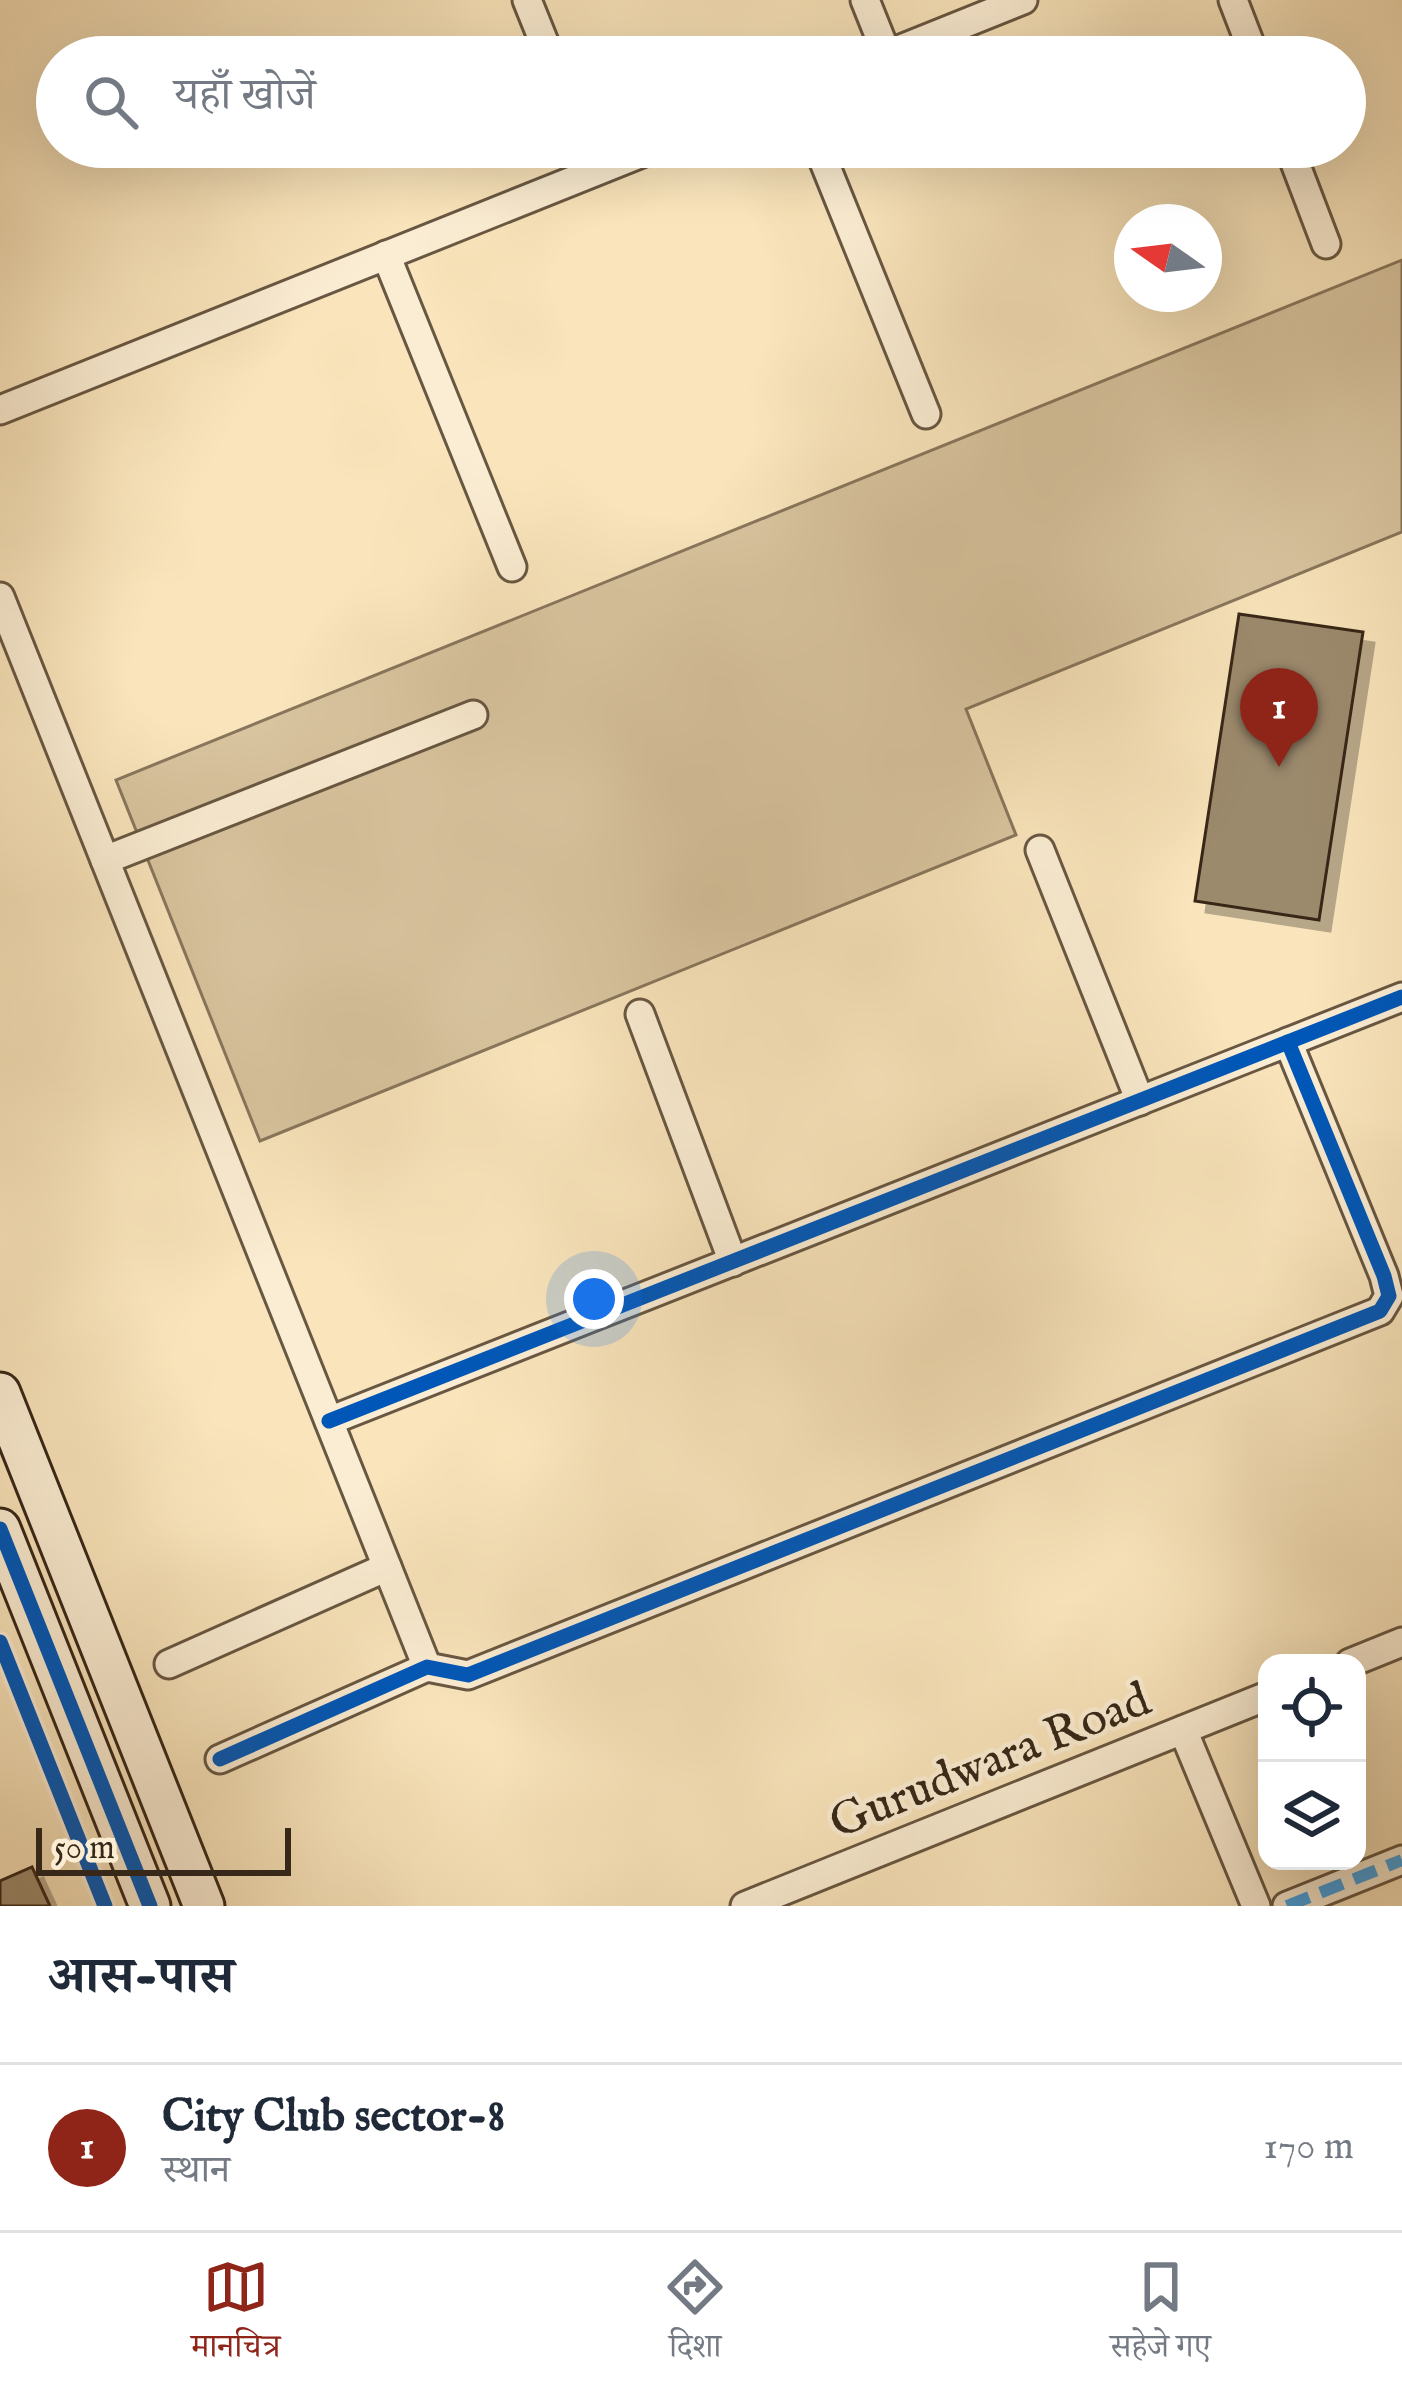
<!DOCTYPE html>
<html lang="hi">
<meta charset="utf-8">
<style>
:root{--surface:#fff;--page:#f6f6f7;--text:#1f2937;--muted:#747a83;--line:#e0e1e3;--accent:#8f2418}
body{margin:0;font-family:"IM FELL English","Noto Serif Devanagari",serif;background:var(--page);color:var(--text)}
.controls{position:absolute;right:36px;bottom:36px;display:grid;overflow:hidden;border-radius:24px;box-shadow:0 12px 48px #0002}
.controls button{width:108px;height:108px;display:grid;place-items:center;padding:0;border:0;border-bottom:3px solid var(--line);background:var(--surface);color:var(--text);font:60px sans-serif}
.compass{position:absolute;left:1114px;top:204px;width:108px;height:108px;border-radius:50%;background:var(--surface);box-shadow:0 12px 48px #0002;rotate:284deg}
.scale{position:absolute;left:36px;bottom:30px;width:255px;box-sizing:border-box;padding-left:12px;border:6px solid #372819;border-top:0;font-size:33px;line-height:42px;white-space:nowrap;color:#372819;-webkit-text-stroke:9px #fbedd3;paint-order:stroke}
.you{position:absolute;left:594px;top:1299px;width:42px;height:42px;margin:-30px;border:9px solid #fff;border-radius:50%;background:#1a73e8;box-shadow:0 0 0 18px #1a73e833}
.badge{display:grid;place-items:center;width:78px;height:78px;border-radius:50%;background:var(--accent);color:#fff;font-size:39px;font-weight:700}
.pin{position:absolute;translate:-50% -99px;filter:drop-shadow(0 3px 6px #0008)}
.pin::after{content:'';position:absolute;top:63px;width:42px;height:36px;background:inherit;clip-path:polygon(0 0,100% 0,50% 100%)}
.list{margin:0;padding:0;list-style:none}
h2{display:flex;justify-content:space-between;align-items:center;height:156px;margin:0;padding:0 48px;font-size:51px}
h2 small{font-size:39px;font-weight:400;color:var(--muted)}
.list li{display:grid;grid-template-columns:78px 1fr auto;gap:36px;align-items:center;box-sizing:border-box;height:168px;padding:0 48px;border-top:3px solid var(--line)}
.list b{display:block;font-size:45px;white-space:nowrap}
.list p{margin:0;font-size:39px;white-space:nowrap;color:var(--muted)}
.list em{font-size:39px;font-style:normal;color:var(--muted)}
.icon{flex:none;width:66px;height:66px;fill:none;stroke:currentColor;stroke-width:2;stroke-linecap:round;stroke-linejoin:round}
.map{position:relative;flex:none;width:1402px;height:1906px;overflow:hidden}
.search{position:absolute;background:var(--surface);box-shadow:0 12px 48px #0002;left:36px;right:36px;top:36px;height:132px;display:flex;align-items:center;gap:30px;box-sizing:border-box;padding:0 42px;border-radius:66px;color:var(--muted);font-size:45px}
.sheet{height:324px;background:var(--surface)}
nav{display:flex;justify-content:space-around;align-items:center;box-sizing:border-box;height:168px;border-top:3px solid var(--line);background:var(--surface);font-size:33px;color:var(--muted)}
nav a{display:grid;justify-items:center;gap:6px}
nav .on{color:var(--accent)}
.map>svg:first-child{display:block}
.green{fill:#d8c49f;stroke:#88765c;stroke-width:3}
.building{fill:#9c8a6d;stroke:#372819;stroke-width:3;filter:url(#shadow)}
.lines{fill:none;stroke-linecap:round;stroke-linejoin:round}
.minor-casing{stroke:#685742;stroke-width:33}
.secondary-casing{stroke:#372819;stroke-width:45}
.minor{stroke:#fbedd3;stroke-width:27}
.secondary{stroke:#fbedd3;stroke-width:39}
.quiet{stroke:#3fa3ea;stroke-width:12;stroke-dasharray:24 12;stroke-linecap:butt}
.cycleway-casing{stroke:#fbedd3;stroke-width:22}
.cycleway{stroke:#0057b8;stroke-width:15}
.labels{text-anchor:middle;stroke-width:9;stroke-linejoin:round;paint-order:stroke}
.street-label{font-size:48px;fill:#372819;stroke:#fbedd3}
</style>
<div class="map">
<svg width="1402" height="1906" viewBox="0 0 1402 1906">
<defs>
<filter id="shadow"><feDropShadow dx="11" dy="11" stdDeviation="0" flood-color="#0004"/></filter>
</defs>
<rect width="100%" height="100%" fill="#f9e4bb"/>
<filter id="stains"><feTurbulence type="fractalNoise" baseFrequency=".00167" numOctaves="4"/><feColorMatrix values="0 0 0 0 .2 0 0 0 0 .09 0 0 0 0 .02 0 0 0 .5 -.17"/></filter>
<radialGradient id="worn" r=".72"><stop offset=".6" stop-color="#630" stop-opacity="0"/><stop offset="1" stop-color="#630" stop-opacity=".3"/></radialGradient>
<polygon class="green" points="1402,260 1402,532 966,709 1016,835 260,1141 116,780"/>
<g class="building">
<polygon points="1239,614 1363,632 1319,920 1195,901"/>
<polygon points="32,1867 50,1906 0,1906 0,1881"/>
</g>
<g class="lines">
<defs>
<g id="minor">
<polyline points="527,0 550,57"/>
<polyline points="865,0 887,55"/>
<polyline points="1233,0 1255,57"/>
<polyline points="881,57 1023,0"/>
<polyline points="818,147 926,414"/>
<polyline points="1289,147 1326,244"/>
<polyline points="386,255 512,567"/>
<polyline points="0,410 657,147"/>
<polyline points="0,597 427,1667"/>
<polyline points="1040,850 1140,1101"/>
<polyline points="105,860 473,715"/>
<polyline points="640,1014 733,1262"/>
<polyline points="329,1421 1402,997"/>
<polyline points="1350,1663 1402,1642"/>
<polyline points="169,1664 387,1567"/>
<polyline points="1183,1730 1256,1906"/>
<polyline points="220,1759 427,1667 468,1675 1380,1311 1389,1296 1384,1276 1288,1042"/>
<polyline points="745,1906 1267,1696"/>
<polyline points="1287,1906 1402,1860"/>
</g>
<g id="secondary">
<polyline points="0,1393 204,1906"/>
<polyline points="0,1529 150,1906"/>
</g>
</defs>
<use href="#minor" class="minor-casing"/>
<use href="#secondary" class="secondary-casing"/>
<use href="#minor" class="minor"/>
<use href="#secondary" class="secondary"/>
<polyline class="quiet" points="1287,1906 1402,1860"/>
<defs>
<g id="cycleway">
<polyline points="329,1421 1402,997"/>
<polyline points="0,1529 150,1906"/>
<polyline points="0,1642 105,1906"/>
<polyline points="220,1759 427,1667 468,1675 1380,1311 1389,1296 1384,1276 1288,1042"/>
</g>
</defs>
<use href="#cycleway" class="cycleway-casing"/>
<use href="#cycleway" class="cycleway"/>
</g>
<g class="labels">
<g class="street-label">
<text transform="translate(989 1759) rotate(-22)" y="17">Gurudwara Road</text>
</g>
</g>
<rect width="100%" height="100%" filter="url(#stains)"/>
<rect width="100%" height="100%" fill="url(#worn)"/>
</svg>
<div class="controls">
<button><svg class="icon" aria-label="locate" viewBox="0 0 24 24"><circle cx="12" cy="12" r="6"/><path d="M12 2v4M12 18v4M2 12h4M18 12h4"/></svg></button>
<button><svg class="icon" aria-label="layers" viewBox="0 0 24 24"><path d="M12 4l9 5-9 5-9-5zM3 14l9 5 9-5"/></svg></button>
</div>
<svg class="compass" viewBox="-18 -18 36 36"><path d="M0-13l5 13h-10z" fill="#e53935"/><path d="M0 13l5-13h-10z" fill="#747a83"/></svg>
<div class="scale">50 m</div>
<div class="you"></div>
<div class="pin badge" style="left:1279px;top:767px">1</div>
<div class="search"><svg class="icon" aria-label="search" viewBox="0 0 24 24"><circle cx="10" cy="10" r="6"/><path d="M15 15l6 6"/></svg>यहाँ खोजें</div>
</div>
<section class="sheet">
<h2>आस-पास<small></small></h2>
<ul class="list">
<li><span class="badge">1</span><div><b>City Club sector-8</b><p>स्थान</p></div><em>170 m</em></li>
</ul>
</section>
<nav>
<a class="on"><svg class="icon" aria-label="map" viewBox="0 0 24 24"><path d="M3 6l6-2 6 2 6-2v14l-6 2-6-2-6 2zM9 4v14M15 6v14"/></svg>मानचित्र</a>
<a><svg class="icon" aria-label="directions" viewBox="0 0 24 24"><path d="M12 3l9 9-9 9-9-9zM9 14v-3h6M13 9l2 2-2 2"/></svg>दिशा</a>
<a><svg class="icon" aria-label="saved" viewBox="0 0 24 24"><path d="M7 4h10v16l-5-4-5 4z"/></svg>सहेजे गए</a>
</nav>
